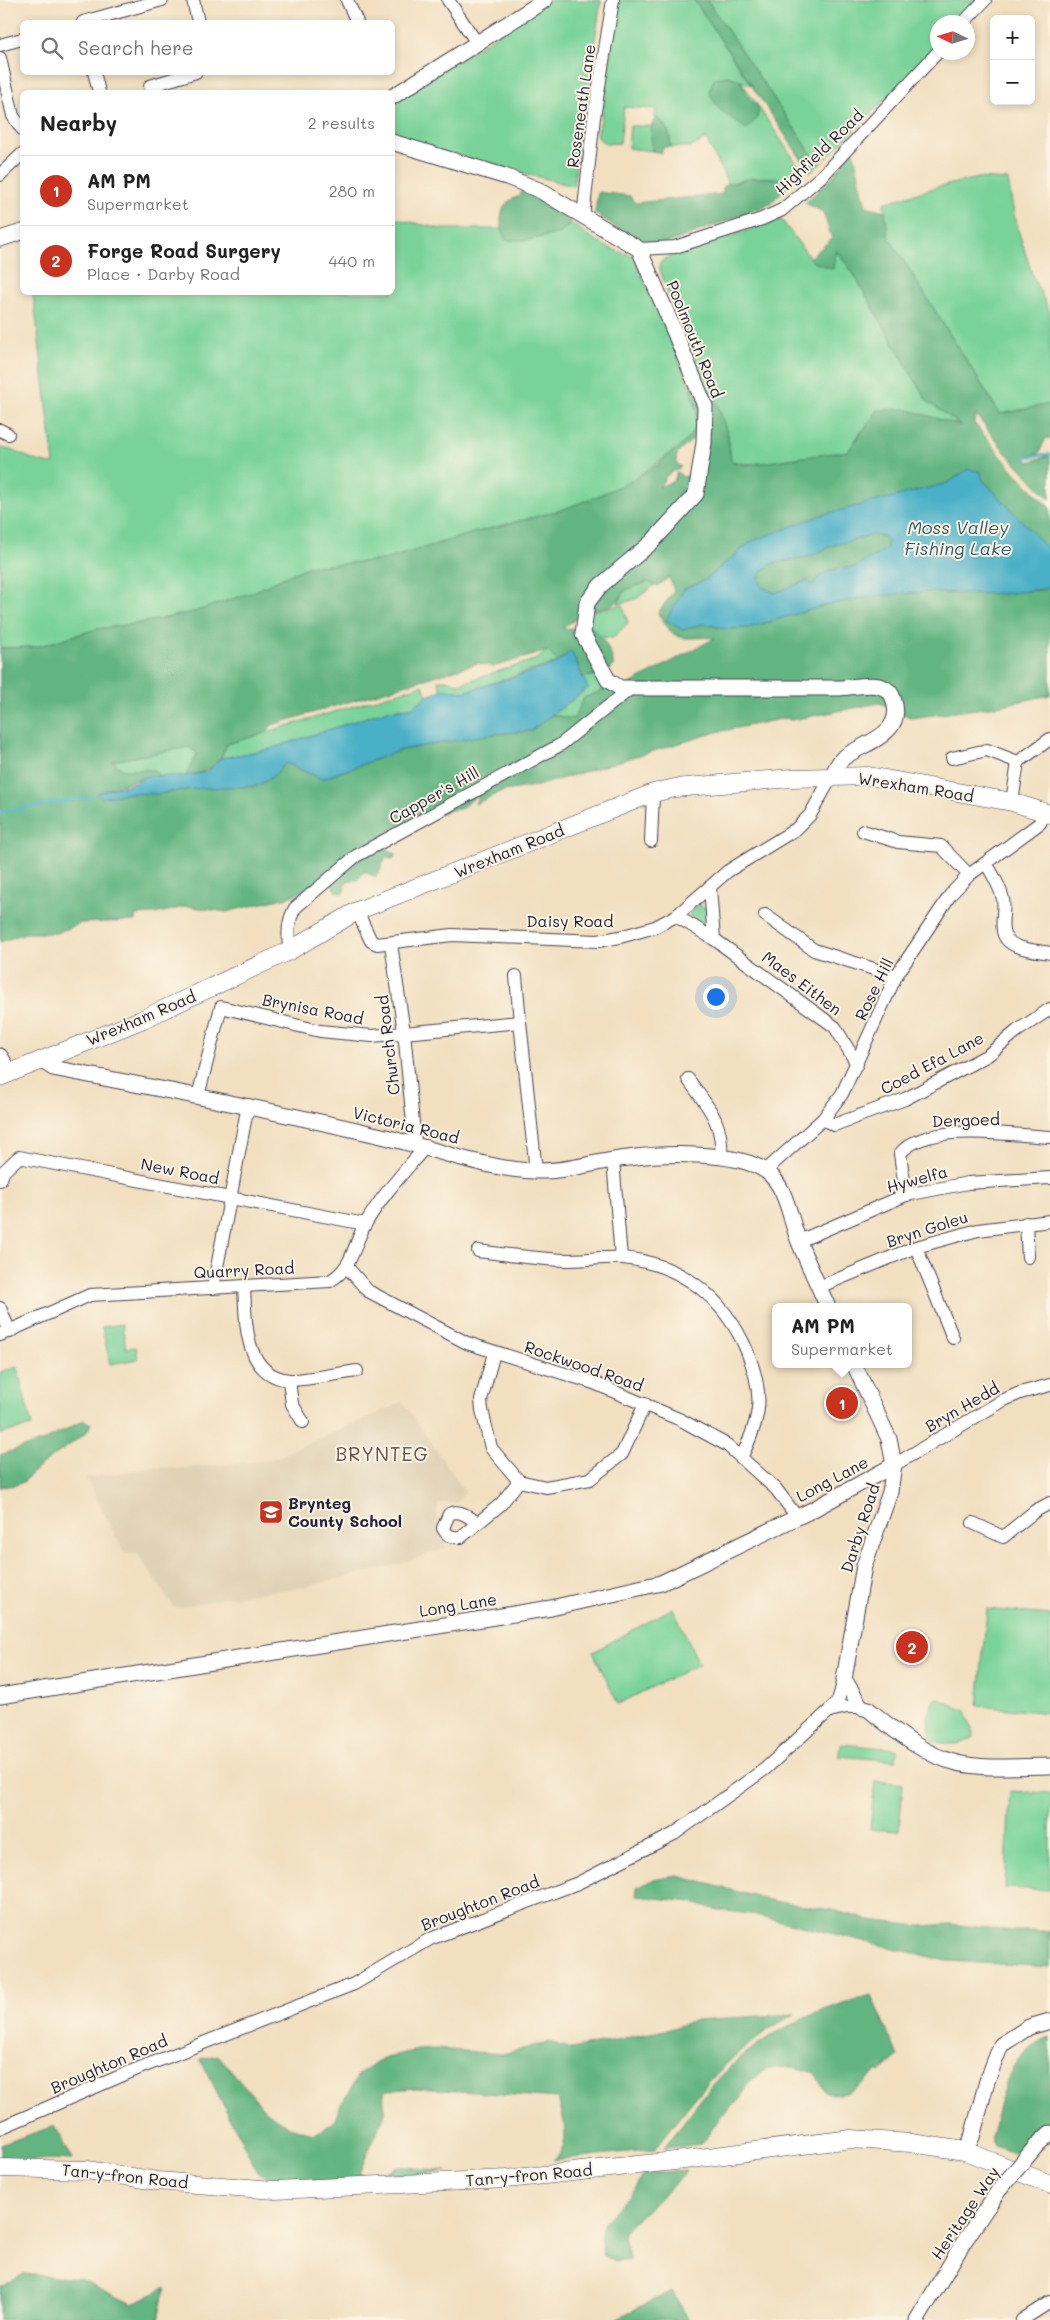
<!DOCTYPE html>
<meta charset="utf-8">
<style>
:root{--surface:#fff;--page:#f2f2f2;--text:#222;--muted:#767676;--line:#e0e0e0;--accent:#c8321e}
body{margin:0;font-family:Mali,sans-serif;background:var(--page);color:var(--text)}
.controls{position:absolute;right:15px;top:15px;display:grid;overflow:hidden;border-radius:8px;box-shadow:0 2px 8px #0003}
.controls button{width:45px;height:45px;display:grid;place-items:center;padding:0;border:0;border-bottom:1px solid var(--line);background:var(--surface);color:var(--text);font:25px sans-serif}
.compass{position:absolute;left:930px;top:15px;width:45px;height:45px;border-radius:50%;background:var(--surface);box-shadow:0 2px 8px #0003;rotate:274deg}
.you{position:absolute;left:715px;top:996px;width:18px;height:18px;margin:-12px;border:4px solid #fff;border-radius:50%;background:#1a73e8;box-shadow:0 0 0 8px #1a73e833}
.badge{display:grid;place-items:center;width:32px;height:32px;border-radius:50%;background:var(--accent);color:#fff;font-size:16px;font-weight:700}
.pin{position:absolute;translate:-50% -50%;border:2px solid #fff;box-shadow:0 1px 5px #0006}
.popup{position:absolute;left:772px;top:1303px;width:140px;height:65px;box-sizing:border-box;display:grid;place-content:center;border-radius:8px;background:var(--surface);filter:drop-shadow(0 1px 4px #0005);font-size:16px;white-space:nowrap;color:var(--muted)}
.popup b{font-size:19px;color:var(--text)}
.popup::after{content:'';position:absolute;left:50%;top:100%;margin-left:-10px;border:10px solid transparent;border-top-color:var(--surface)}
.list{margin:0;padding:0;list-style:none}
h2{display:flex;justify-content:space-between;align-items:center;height:65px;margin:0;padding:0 20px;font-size:21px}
h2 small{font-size:16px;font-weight:400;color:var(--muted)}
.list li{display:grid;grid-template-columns:32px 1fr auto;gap:15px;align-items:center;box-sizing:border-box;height:70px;padding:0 20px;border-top:1px solid var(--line)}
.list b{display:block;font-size:19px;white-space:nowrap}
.list p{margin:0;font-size:16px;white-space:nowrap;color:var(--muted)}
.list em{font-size:16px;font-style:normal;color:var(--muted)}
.icon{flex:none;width:28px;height:28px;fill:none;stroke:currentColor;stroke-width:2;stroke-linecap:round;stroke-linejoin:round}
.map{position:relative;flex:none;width:1050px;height:2320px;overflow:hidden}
.search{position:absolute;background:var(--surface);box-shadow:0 2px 8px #0003;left:20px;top:20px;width:375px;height:55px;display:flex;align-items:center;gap:12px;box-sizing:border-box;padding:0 18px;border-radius:8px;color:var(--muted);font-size:19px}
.panel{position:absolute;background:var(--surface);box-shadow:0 2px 8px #0003;left:20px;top:90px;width:375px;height:205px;border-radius:8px}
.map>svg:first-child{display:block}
.built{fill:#e0d2b5}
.green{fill:#79d399;stroke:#4e7a6a}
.forest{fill:#62b581;stroke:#426c5e;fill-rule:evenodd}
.water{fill:#49b0c8;stroke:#366982;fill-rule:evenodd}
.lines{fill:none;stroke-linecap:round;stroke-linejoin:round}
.stream{stroke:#49b0c8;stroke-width:3}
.minor-casing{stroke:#413e4f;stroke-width:14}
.tertiary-casing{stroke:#413e4f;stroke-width:17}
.secondary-casing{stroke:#413e4f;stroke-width:19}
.minor{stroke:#fff;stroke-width:12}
.tertiary{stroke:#fff;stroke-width:15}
.secondary{stroke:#fff;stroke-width:18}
.tertiary-bridge-casing{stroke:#413e4f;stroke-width:17;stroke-linecap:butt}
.tertiary-bridge{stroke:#fff;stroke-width:15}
.labels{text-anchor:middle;stroke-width:4;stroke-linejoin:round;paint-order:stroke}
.street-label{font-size:16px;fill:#22223b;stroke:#fcf5e5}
.poi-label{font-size:16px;font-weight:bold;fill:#22223b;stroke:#fcf5e5;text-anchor:start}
.water-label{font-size:18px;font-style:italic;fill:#325b73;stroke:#fcf5e5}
.quarter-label{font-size:19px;letter-spacing:1px;fill:#66504f;stroke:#fcf5e5}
</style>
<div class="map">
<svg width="1050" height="2320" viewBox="0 0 1050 2320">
<rect width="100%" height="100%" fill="#fcf5e5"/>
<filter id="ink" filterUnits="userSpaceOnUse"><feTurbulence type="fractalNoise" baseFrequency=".02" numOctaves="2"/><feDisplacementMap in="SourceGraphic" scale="10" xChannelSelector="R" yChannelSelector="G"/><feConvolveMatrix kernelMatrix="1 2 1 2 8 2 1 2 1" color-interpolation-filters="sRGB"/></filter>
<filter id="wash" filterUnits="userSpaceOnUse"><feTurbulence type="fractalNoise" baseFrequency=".0096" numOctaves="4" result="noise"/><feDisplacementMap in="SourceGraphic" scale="20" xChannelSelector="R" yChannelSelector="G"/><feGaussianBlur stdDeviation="1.12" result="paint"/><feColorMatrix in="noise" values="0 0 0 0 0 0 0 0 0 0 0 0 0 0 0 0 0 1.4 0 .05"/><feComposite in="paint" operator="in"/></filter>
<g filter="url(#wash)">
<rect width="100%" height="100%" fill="#f1dfc0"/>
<polygon class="built" points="403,1402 465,1492 456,1503 438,1503 437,1522 446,1548 397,1565 302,1587 224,1598 174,1608 137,1553 125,1554 86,1478 154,1467 178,1469 270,1460"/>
<g class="green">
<polygon points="551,0 601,0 573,186 425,147 393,132 392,103"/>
<path d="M617,0H694L751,85L741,81L804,174L790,184C772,172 747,179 728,184L706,139L691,147H670C672,135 665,122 655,117L656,109L624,107L620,143L606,144L597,137L603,110Z"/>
<polygon points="707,0 982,0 961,22 938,22 937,48 819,165"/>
<polygon points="630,126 653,126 652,151 628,148"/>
<polygon points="979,178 1008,180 1015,220 1033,277 1050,312 1050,404 1001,415 888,236 884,203 937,187"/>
<path d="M393,218L441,229H501L507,240H527L561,233L570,222C589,236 609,252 633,255L692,391L698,416L695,429L682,445L631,481L591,499L558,511L473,533L384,560L307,567L253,592L194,612L141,623L97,629L36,647L0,648V448C21,450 31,463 54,464L33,293L392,292Z"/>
<path d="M781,219L813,262L835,249L852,271L927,401L964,427L905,409L861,431L849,451C811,457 767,470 731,461L728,435L697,375L659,267L660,262L673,255Z"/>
<polygon points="648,582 656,584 636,599 618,604 625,590"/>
<polygon points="623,605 628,623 613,638 601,637 589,626 590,611"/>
<polygon points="547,651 558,662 464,692 441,690 438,680 447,680 459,684 537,659"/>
<polygon points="600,675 606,689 584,698 574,719 552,715 588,688 583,677"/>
<polygon points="423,685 427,696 411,708 388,710 270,749 221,758 227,744"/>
<polygon points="189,747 198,754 186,776 159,776 154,770 123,770 111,761"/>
<polygon points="698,905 706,908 707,923 703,926 690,916 690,912"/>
<polygon points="122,1324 126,1348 136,1347 138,1359 110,1364 102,1327"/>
<polygon points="17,1367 32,1426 0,1434 0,1372"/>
<polygon points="673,1608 699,1664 618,1704 593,1652"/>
<polygon points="987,1609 1050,1615 1050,1713 978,1706"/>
<path d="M937,1698L966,1711L974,1737C960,1747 948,1745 932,1740C927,1726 925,1709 937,1698Z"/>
<polygon points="840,1744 897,1749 896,1761 839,1756"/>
<polygon points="875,1781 903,1784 899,1831 870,1829"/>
<polygon points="1010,1791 1050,1793 1050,1890 1005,1888"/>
</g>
<g class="forest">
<polygon points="694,0 707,0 819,165 810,172"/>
<polygon points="728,76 740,80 749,99 759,108 757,119 746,129 719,109 709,92 714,78"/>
<path d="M655,117C665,122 672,135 670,147H662V153L652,151L651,129Z"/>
<path d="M853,150L866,206L885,211L888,236L1000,414L1050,404V439L1046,438L1039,453L1025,457L1029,462L1050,455V499L1005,452L976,415L974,423L1012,469L1050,508V551L980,477L968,469L948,483L752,541L705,580L684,589L666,620L683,630L703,624L727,629L748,628L826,605L874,596L927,592L958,594L1043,590L1050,587V695L998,706L912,718L880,703L791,720L786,718L717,732L537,786L503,791L475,804L479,794L460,809L450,810L376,842L396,854L393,859L386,858L376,877L364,872L357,880L345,882L344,893L335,891L332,883L318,885L288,897L226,912L187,906L156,914L135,915V921L81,923L56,933H26L0,942V648L36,647L97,629L141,623L194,612L253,592L307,567L384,560L473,533L558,511L591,499L631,481L658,464L682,445L695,429L697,407L692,391L690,366L715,396L728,435L731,461L745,465L848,451L878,410L905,409L962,426L927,401L852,271L836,250L833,269L813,262L809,258L832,239L823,212L805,203L832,177ZM698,434L695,475L683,477L677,472L674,481L659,487L667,475L681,467L676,462L677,454ZM669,577L674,591L658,613C677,648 685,635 715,638L619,690L606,689L584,698L574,719L552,715L530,731L492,734L401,750L322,779L286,763L272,777L157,794L127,793L101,798L98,793C113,787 143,776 159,776L155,770H123L112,761L189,747L197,754L186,776C210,771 217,767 227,744L265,733L272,725L478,663L493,667L547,651L558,662L571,651L583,677C594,675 607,675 614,666C611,650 602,635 589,626L571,629L562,628C571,623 580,615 590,611C610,603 613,612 625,590L648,582L658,586Z"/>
<polygon points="751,178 782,178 790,184 770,204 649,250 595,213 598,192 630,196 635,203 723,194 723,186"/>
<path d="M523,189L570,222L561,233L527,240H506C498,224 498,202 518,197Z"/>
<path d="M872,535L883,536L887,541V548C877,557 865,558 856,567L829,570L814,585H810L808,580L775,593L762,587L759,579L760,573L771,564L811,556L831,546Z"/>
<polygon points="84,1420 91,1424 86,1433 36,1469 25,1481 16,1485 0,1487 0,1455 44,1441"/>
<path d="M678,1876L773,1901L832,1910L869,1920L921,1926L950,1924L1014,1931H1045L1050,1932V1967L946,1961L756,1915L713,1909L693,1902L636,1896L637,1887C650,1879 663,1878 678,1876Z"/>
<path d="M871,1995L898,2056L879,2073L877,2071C862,2083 846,2102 825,2091L815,2073L793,2067L767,2068L747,2084L740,2099L721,2116L702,2144L664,2148C684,2122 703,2094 727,2070C765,2032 820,2008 871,1995Z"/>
<path d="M795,2014C731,2048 698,2093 655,2149L553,2160C573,2144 563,2118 558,2098L415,2088L384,2091V2116L359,2173L368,2175C352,2190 279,2181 258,2173L200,2059L218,2055L266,2111L289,2127L313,2134L323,2130L335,2120L341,2103L351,2090L357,2076L376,2062L391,2056L418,2050L436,2049L503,2054L549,2042L571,2049L670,2029L695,2020Z"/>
<path d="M1050,2037V2126L1017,2154L995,2146L991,2138C1002,2098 1005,2052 1050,2037Z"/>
<polygon points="54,2126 72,2160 53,2159 0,2162 0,2145"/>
<polygon points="397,2166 447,2171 383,2178 382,2174"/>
<polygon points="686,2170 681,2178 623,2232 630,2261 615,2261 604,2256 600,2238 604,2222 631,2193 644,2174"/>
<polygon points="24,2274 80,2279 132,2304 165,2287 158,2320 0,2320 0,2288"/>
<polygon points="672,2291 689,2320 613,2320"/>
</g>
<g class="water">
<path d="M968,469L981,472L982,479L1049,550V588L1004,594L926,592L874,596L826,605L748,628L727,629L703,624L683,630L666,620L684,589L705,580L752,541L825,514L948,483ZM872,535L883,536L887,541V548C877,557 865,558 856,567C839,569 822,568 813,585H810L808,580L775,593L762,587L759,579L760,573L771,564L811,556L831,546Z"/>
<polygon points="571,651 588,688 530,731 492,734 401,750 322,779 286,763 272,777 257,786 202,788 157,794 127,793 101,798 97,793 136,782 146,776 186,776 207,772 221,758 270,749 388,710 411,708 427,696 443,689 464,692 544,668 558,662"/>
</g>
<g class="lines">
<g class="stream">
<polyline points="1025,457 1050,454"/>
<polyline points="0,812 91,797"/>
</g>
</g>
</g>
<g filter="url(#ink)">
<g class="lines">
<defs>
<g id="minor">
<polyline points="193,0 198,22"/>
<polyline points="347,0 357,22"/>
<polyline points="448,0 477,43"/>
<polyline points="83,22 162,0"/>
<polyline points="964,22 985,0"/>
<polyline points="0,45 22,39"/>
<polyline points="0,58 13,116 22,129"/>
<polyline points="94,72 99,92"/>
<polyline points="150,86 196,72"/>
<polyline points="0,175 22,154"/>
<polyline points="583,217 594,117 613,0"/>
<polyline points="639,249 675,247 762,219 782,210 824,174 938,52"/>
<polyline points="0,430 8,434"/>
<polyline points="952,758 987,750 1018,762 1012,802"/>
<polyline points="1018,762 1050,739"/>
<polyline points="863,831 898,842 941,846 969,875"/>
<polyline points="651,841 653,793"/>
<path d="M986,863C993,875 1000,886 1003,899C1005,909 1001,920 1003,931C1006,950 1035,950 1050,953"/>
<polyline points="710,888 714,939 835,1027 857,1064"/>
<polyline points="357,911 371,941 377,944 452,935 598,941 620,937 655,927 676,916 728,871 796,829 810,815 832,776"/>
<polyline points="765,915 814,950 896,976"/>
<polyline points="676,916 714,939"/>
<polyline points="391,944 404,1032 415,1143"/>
<path d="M289,951C288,935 287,922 295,908L356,856L560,745L630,689"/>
<polyline points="516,976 520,1022"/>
<path d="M688,1079C707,1106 724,1122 721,1157"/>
<polyline points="198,1096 221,1007 320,1031 372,1036 520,1022 536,1171"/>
<polyline points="823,1119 834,1125 905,1099 988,1055 1017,1031 1050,1009"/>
<polyline points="613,1160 621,1258"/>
<polyline points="765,1171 823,1119 842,1094 896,976 951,894 969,875 1040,823 1045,812"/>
<polyline points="0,1180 4,1171 19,1157 365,1224"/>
<path d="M906,1195L900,1154C924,1121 1013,1135 1050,1137"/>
<polyline points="1026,1223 1028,1257"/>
<polyline points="799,1241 906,1195 968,1183 1050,1178"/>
<polyline points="916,1247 953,1338"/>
<path d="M478,1251C508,1255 536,1259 566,1260C584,1260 604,1257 623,1258C681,1264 724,1297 747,1351C764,1394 762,1415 742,1456"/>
<polyline points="347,1267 368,1291 467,1343 594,1383 681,1420 727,1445 776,1489 797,1517"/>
<path d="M244,1286C246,1320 243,1375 289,1380C303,1381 341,1373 357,1371"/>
<polyline points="819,1287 916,1247 978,1230 1050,1221"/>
<polyline points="213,1288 248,1105"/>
<polyline points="0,1308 10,1332"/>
<path d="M0,1335L90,1295L330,1281C354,1267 353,1244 366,1223C382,1195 405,1171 426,1146"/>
<polyline points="494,1353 481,1400 482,1410 491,1448 519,1481 546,1487 590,1479 622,1454 645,1404"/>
<polyline points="289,1380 292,1404 303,1422"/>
<polyline points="894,1465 1004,1400 1020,1393 1050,1385"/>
<path d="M477,1523C468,1516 460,1509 449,1514L443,1528C447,1536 452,1538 461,1537L501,1504L519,1481"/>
<polyline points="973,1523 1003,1537 1035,1511 1050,1503"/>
<polyline points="829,1711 847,1707 861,1707"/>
<polyline points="0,2128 137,2069 354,1984 430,1939 578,1883 674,1834 765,1769 829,1711 838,1701 844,1679"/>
<polyline points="1022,2320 1050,2302"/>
</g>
<g id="tertiary">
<polyline points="392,97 545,0"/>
<path d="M392,142L507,177L539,190L639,249L665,309L705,406L704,443L696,494L652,542L600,586L587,603L583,634L608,680L620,688H840C856,687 886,678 893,698C907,736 862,742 842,759C837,764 835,770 832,776"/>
<polyline points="0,239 22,232"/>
<polyline points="0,1056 11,1073"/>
<path d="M41,1060L53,1068C160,1089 267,1109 373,1134C423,1145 486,1170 536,1171C567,1172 597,1161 628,1158C664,1153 736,1151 766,1171C787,1186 790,1220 799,1242C808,1264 818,1285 828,1307"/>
<path d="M854,1364L889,1439L894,1465L890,1492L864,1566L844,1679L861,1707L868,1709C894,1730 923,1755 957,1763C987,1770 1020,1766 1050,1766"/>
<polyline points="0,1696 551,1608 661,1583 812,1510 894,1465"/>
<polyline points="1037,2145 1050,2133"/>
<polyline points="965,2151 972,2137 987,2081 1001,2045 1029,2027 1050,2021"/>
<polyline points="917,2320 965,2240 999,2190"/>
</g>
<g id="secondary">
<polyline points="0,1077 141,1020 289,951 357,911 653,793 675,788 792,778 869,776 1012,802 1050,814"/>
<polyline points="0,2168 87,2170 157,2181 275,2190 507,2179 684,2160 851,2139 911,2143 965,2151 1050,2184"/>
</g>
</defs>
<use href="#minor" class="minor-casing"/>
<use href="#tertiary" class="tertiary-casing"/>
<use href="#secondary" class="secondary-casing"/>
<use href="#minor" class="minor"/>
<use href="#tertiary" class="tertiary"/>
<use href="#secondary" class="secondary"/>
<defs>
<polyline id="tertiary-bridge" points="999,2190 1037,2145"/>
</defs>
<use href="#tertiary-bridge" class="tertiary-bridge-casing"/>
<use href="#tertiary-bridge" class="tertiary-bridge"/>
</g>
</g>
<defs>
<symbol id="school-square" viewBox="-11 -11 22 22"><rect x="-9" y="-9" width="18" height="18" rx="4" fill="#c8321e" stroke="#fcf5e5"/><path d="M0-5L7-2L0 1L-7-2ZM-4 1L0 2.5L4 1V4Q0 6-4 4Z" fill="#fff"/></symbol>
</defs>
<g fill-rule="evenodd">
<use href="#school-square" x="257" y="1498" width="28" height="28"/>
</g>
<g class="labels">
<g class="street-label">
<text transform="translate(581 106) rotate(-82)" y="6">Roseneath Lane</text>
<text transform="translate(819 152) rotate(-44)" y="6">Highfield Road</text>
<text transform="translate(695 339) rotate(68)" y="6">Poolmouth Road</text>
<text transform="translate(916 787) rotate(9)" y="6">Wrexham Road</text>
<text transform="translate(434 795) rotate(-29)" y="6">Capper's Hill</text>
<text transform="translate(509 851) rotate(-22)" y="6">Wrexham Road</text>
<text x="570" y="927">Daisy Road</text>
<text transform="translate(802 983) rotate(37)" y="6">Maes Eithen</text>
<text transform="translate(874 989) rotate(-64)" y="6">Rose Hill</text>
<text transform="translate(313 1009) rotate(11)" y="6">Brynisa Road</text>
<text transform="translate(141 1018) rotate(-23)" y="6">Wrexham Road</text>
<text transform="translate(388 1045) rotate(-97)" y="6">Church Road</text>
<text transform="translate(932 1063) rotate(-28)" y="6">Coed Efa Lane</text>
<text transform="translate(966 1120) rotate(-2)" y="6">Dergoed</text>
<text transform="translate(406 1125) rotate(14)" y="6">Victoria Road</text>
<text transform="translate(180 1171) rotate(11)" y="6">New Road</text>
<text transform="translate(917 1179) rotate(-15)" y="6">Hywelfa</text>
<text transform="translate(927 1229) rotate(-18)" y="6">Bryn Goleu</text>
<text transform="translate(244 1270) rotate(-3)" y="6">Quarry Road</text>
<text transform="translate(584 1366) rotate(19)" y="6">Rockwood Road</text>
<text transform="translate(962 1407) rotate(-30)" y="6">Bryn Hedd</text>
<text transform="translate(832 1479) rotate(-28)" y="6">Long Lane</text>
<text transform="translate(860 1528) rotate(-72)" y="6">Darby Road</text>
<text transform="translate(458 1605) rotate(-9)" y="6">Long Lane</text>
<text transform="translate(480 1903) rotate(-21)" y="6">Broughton Road</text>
<text transform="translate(109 2064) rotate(-23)" y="6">Broughton Road</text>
<text transform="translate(529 2175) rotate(-5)" y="6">Tan-y-fron Road</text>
<text transform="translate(125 2176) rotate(6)" y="6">Tan-y-fron Road</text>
<text transform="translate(965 2213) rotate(-56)" y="6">Heritage Way</text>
</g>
<g class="poi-label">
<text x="288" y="1509">Brynteg<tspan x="288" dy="18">County School</tspan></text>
</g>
<g class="water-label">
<text x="958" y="534">Moss Valley<tspan x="958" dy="21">Fishing Lake</tspan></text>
</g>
<g class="quarter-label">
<text x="382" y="1461">BRYNTEG</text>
</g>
</g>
</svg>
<div class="controls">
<button>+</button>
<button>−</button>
</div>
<svg class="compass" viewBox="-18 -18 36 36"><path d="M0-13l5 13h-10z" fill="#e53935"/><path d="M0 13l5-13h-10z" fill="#767676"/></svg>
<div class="you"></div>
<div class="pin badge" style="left:842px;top:1403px">1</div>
<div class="popup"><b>AM PM</b>Supermarket</div>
<div class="pin badge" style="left:912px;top:1647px">2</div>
<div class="search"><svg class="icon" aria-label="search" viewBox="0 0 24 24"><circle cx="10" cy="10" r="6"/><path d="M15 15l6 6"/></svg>Search here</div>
<section class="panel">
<h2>Nearby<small>2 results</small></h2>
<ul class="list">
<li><span class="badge">1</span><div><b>AM PM</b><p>Supermarket</p></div><em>280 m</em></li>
<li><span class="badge">2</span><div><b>Forge Road Surgery</b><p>Place · Darby Road</p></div><em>440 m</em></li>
</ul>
</section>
</div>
